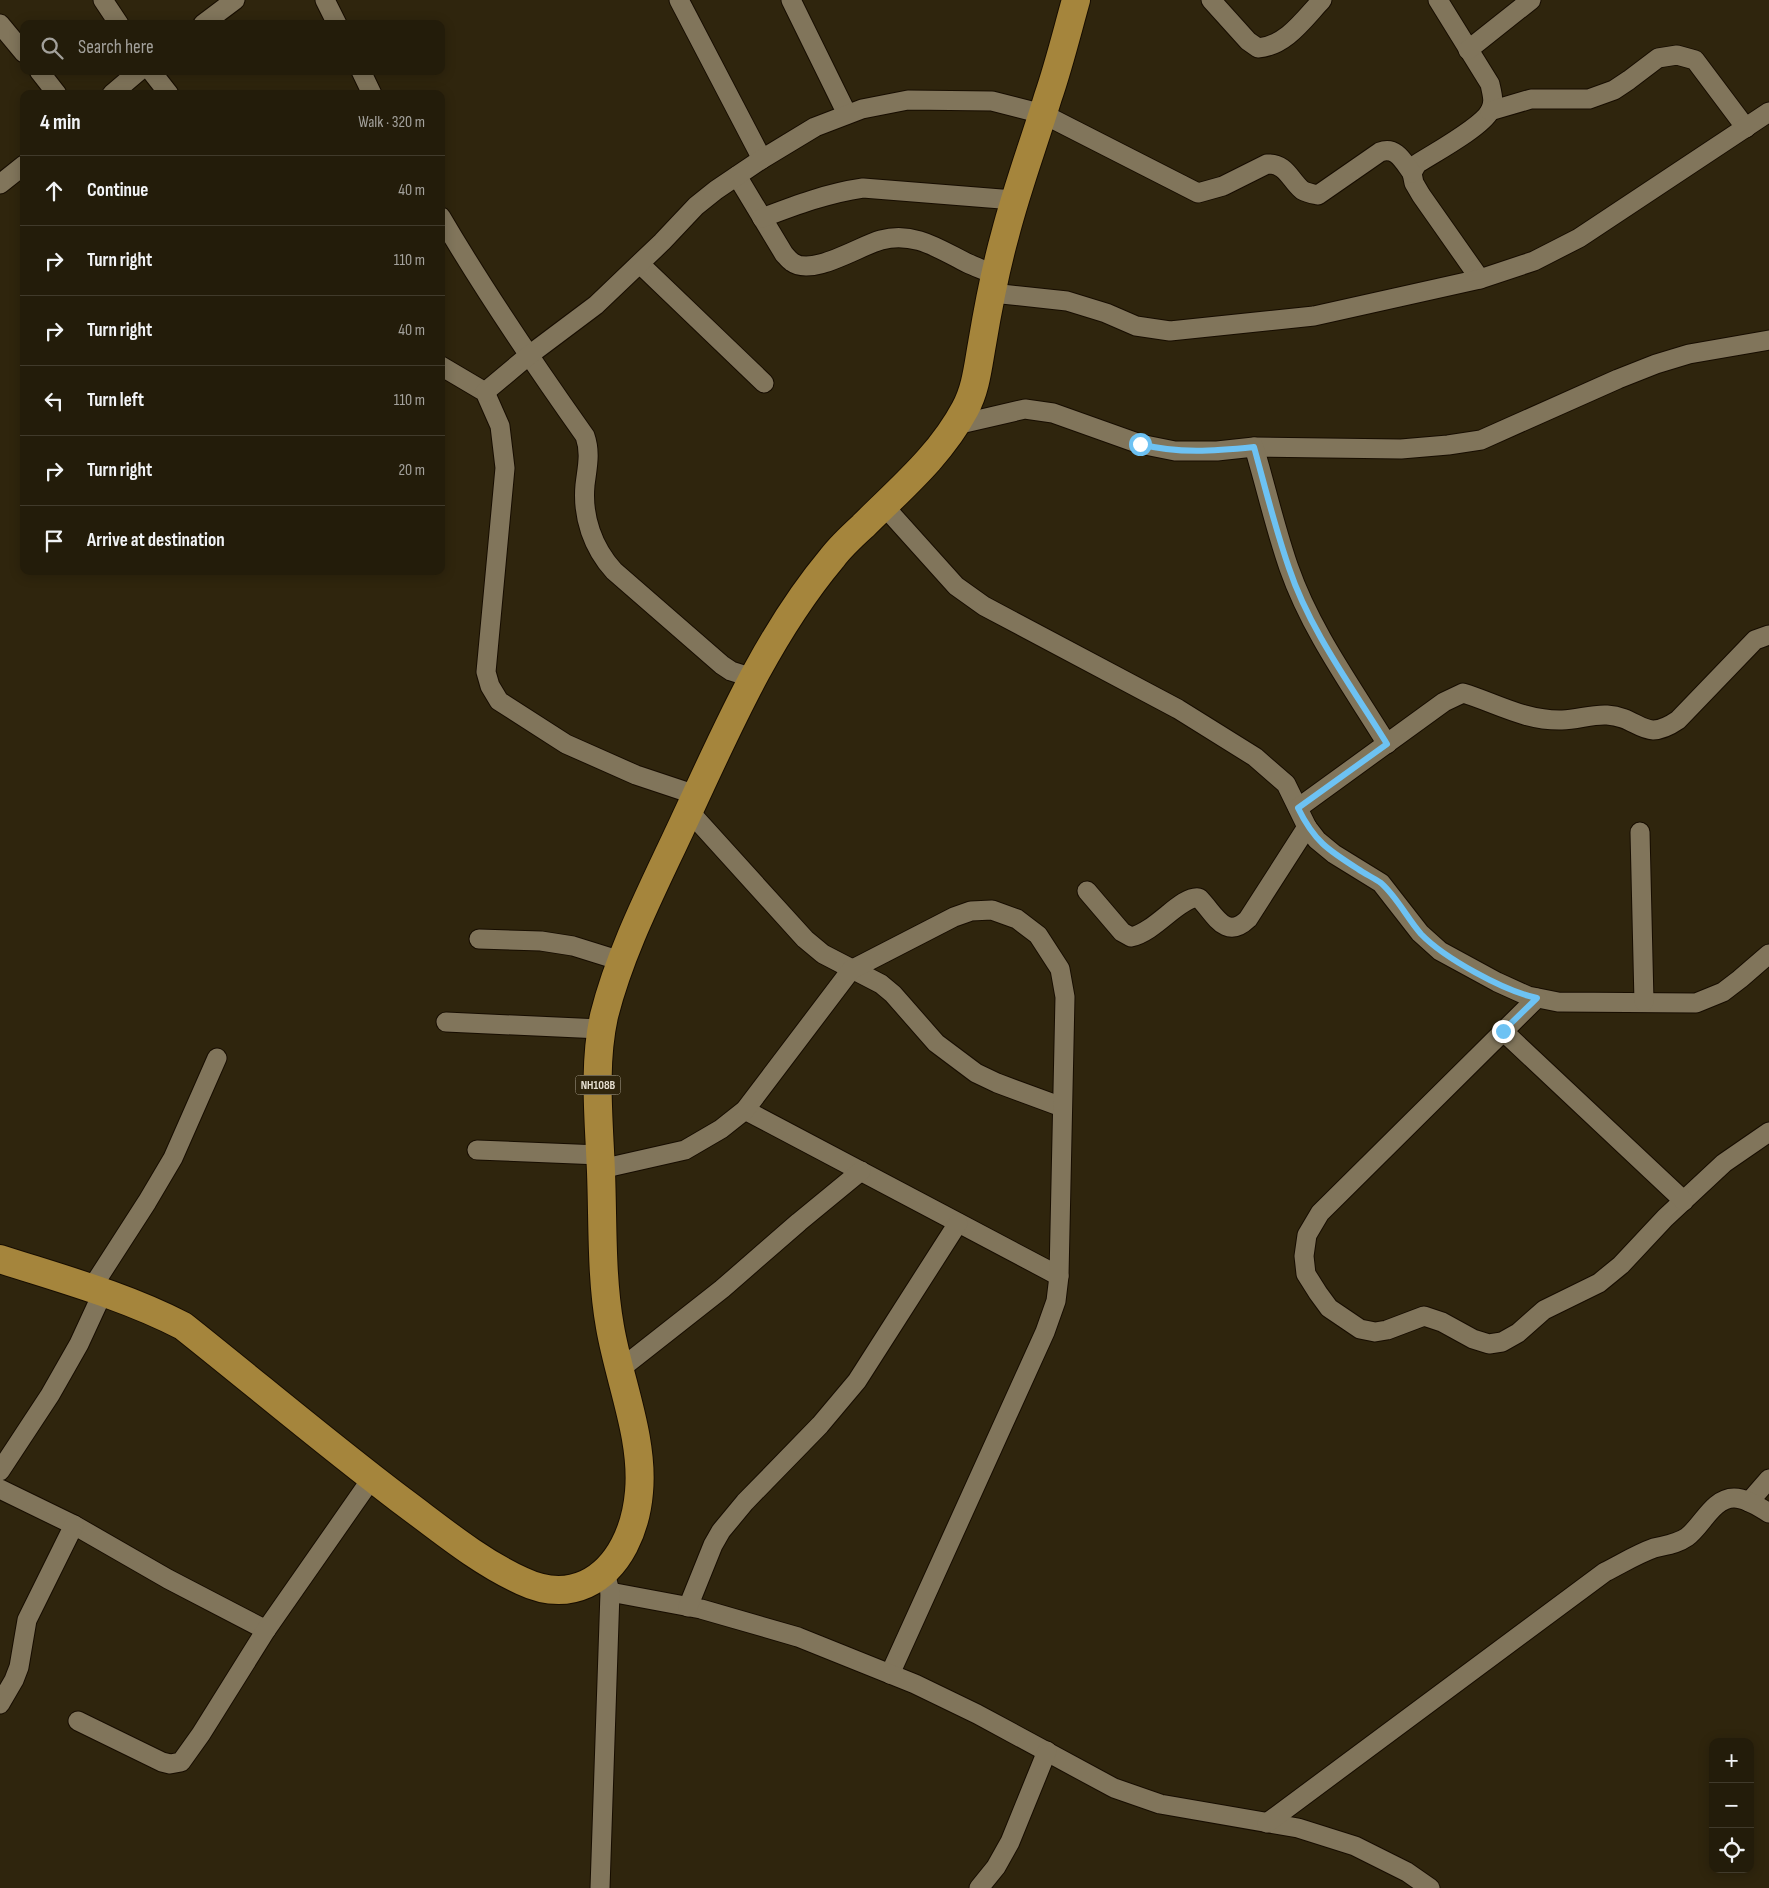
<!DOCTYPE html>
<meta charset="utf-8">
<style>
:root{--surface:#231c0a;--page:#2b2513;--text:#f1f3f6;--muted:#a3a19c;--line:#403a2b}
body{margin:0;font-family:"Sofia Sans Condensed",sans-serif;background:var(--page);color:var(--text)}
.controls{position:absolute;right:15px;bottom:15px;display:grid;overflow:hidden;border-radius:10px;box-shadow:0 2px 12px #0003}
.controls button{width:45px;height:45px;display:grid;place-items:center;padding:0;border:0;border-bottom:1px solid var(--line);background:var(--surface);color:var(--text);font:25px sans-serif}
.stop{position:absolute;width:15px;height:15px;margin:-11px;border:4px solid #6dc2f3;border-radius:50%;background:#fff}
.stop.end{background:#6dc2f3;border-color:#fff;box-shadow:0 1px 5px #0008}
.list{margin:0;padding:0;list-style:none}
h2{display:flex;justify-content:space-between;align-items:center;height:65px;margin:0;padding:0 20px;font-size:21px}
h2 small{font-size:16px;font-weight:400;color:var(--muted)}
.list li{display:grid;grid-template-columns:32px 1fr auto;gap:15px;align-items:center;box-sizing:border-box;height:70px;padding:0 20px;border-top:1px solid var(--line)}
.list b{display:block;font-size:19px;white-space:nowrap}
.list em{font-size:16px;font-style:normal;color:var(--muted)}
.icon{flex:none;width:28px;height:28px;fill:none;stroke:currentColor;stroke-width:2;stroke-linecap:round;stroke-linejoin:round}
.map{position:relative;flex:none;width:1769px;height:1888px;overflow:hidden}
.search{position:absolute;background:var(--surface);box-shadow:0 2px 12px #0003;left:20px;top:20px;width:425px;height:55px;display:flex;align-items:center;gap:12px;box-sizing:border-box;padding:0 18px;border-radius:10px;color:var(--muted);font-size:19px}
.panel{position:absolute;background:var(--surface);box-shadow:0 2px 12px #0003;left:20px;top:90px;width:425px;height:485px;border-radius:10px}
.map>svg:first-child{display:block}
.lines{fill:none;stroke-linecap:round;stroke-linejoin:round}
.street-casing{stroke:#170d00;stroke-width:21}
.highway-casing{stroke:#170d00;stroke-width:30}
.street{stroke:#81755b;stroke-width:19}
.highway{stroke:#a5853c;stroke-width:28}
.route{stroke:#6dc2f3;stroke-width:6}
.labels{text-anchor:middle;stroke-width:5;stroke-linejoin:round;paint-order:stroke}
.shield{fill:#2f250d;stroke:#afa796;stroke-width:1}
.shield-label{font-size:12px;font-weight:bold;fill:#e6dfd1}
</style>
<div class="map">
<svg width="1769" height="1888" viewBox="0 0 1769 1888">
<rect width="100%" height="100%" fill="#2f250d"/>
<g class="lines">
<defs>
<g id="street">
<polyline points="103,0 119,24"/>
<polyline points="325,0 337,24"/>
<polyline points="679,0 762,159"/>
<polyline points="791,0 847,114"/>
<path d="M1211,0L1248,41L1258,48C1286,46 1304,19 1322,0"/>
<path d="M1438,0L1490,84C1492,94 1495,102 1490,111C1482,127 1434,153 1417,164L1412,173L1414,183L1421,195L1480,279"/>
<polyline points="0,24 24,53"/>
<polyline points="203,24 235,0"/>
<polyline points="1468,50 1531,0"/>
<polyline points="39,71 57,94"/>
<polyline points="151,71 169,94"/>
<polyline points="361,71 372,94"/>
<polyline points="112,94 139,71"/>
<polyline points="1490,111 1531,99 1589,99 1614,90 1629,80 1658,58 1677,55 1695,60 1746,128"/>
<path d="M737,176L784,254C786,256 789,260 792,262C812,277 859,246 881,240C914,231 939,249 967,263C976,267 986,271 995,275"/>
<polyline points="0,184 24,165"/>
<path d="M441,217C485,292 534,364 585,436C591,453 587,468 585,485C582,517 593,548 614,571L722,665L731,671L753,678"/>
<path d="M762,218C796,205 828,193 863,188L1014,200"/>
<polyline points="640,264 764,383"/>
<polyline points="992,293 1067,301 1106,313 1136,326 1170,331 1314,316 1480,279 1534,261 1579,238 1769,112"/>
<polyline points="441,366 485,392 500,426 505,468 486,672 490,686 499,701 566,744 636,775 696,795"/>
<path d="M485,392L528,356L596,305L662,242L696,206L716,190L762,159L815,127L862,109L908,100L992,101L1043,114L1198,193L1223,186L1267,164C1286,163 1290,180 1302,190C1307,193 1313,194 1318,195L1380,152C1396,146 1403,161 1412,173"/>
<polyline points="956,425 1025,409 1053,413 1140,444 1175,451 1217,451 1254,447 1401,449 1448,445 1481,440 1618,379 1656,364 1689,354 1769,340"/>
<path d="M1254,447C1266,487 1275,528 1289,568C1311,631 1352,687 1387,744"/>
<polyline points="884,506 956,586 984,606 1178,709 1255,757 1286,784 1307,827 1317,840 1334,854 1381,883 1420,933 1440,951 1497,982 1528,996 1558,1002 1696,1003 1723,992 1740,979 1769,954"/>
<path d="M1298,808L1444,702L1463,693C1496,703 1525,721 1562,720C1577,720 1592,714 1607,715C1641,717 1643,744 1678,720L1755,640L1769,635"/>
<polyline points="689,811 805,939 823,954 881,984 893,994 936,1043 976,1073 997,1083 1062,1107"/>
<polyline points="1640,832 1644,1002"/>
<path d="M1087,891L1122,932L1131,937C1156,932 1181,895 1199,898C1215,914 1225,941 1248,919L1307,827"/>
<polyline points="479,939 541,941 573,946 621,961"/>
<polyline points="1537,998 1320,1213 1307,1235 1304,1256 1306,1274 1318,1293 1329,1308 1360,1329 1375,1332 1387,1330 1424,1316 1442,1322 1473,1339 1489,1344 1502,1342 1518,1333 1544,1310 1599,1283 1621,1265 1665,1218 1724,1163 1769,1132"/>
<polyline points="446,1022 601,1029"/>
<polyline points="1503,1031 1684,1201"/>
<polyline points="745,1110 1059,1276"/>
<polyline points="477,1150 600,1155"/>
<polyline points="601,1169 685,1150 721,1129 745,1110 851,970 954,917 971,911 992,910 1017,919 1038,935 1060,969 1065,997 1059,1276 1056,1301 1045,1332 890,1674"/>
<polyline points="91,1289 147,1202 173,1158 217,1058"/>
<polyline points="619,1370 722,1289 799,1222 861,1171"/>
<polyline points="0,1471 50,1395 79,1344 103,1292"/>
<polyline points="0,1489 74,1525 168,1579 266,1630"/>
<polyline points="1749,1502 1769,1479"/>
<polyline points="610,1592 701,1609 798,1637 915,1684 977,1714 1114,1788 1160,1804 1298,1828 1355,1846 1407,1872 1430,1888"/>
<polyline points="688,1607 713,1545 721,1531 745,1502 820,1425 857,1381 958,1223"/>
<polyline points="0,1704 14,1680 19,1667 27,1620 74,1525"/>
<polyline points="78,1721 162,1762 170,1764 181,1762 201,1734 266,1630 372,1478"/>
<path d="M1267,1823L1605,1572C1621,1564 1637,1554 1654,1548C1666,1545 1677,1544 1687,1537C1702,1526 1713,1498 1734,1498C1746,1498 1759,1507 1769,1513"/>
<polyline points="600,1888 610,1592 607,1580"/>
<polyline points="979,1888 996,1867 1010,1842 1047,1751"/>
</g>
<path id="highway" d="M0,1259C62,1279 125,1296 183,1326C256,1384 327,1444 401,1500C439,1528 478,1561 522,1581C543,1591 564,1594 586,1584C620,1568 636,1528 639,1492C644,1438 619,1380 610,1327C601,1277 603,1223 601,1172C599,1120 593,1066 604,1016C620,952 652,890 680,830C724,736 765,638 832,558C841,546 852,536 863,526C900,489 940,456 965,409C976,389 978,366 982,344C988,308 995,271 1005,235C1017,188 1034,143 1048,97C1059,65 1067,32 1076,0"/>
</defs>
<use href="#street" class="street-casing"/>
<use href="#highway" class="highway-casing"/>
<use href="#street" class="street"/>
<use href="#highway" class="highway"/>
</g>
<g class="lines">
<path class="route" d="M1140,444C1178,454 1215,451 1254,447C1265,487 1275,528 1289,568C1310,631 1352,687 1387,744L1298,808C1314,841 1328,850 1358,869C1365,874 1374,878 1381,883C1397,897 1407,918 1421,934C1444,958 1504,991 1537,998L1503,1031"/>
</g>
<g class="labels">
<rect class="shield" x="575.5" y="1075.5" width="45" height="19" rx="4"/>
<g class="shield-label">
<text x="598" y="1089">NH108B</text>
</g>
</g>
</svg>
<div class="controls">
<button>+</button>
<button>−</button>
<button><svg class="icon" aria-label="locate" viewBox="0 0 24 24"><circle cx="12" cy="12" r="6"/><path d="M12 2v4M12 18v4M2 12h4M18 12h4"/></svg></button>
</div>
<div class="stop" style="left:1140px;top:444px"></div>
<div class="stop end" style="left:1503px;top:1031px"></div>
<div class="search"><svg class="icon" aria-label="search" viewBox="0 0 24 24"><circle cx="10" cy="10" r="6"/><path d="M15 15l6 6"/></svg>Search here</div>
<section class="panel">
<h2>4 min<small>Walk · 320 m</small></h2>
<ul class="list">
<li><svg class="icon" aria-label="ahead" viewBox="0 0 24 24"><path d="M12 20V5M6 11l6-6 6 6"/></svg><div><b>Continue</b></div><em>40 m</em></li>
<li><svg class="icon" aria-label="right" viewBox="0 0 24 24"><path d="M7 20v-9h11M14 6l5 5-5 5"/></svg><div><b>Turn right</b></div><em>110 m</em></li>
<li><svg class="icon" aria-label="right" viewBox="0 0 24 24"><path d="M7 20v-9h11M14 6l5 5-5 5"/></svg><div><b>Turn right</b></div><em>40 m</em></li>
<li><svg class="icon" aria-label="left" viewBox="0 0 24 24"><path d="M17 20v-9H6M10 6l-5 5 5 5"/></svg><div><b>Turn left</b></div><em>110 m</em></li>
<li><svg class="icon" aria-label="right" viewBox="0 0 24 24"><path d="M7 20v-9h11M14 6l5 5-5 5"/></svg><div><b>Turn right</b></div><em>20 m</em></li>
<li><svg class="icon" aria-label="arrive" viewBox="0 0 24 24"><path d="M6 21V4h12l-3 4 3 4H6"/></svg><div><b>Arrive at destination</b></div></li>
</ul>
</section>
</div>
